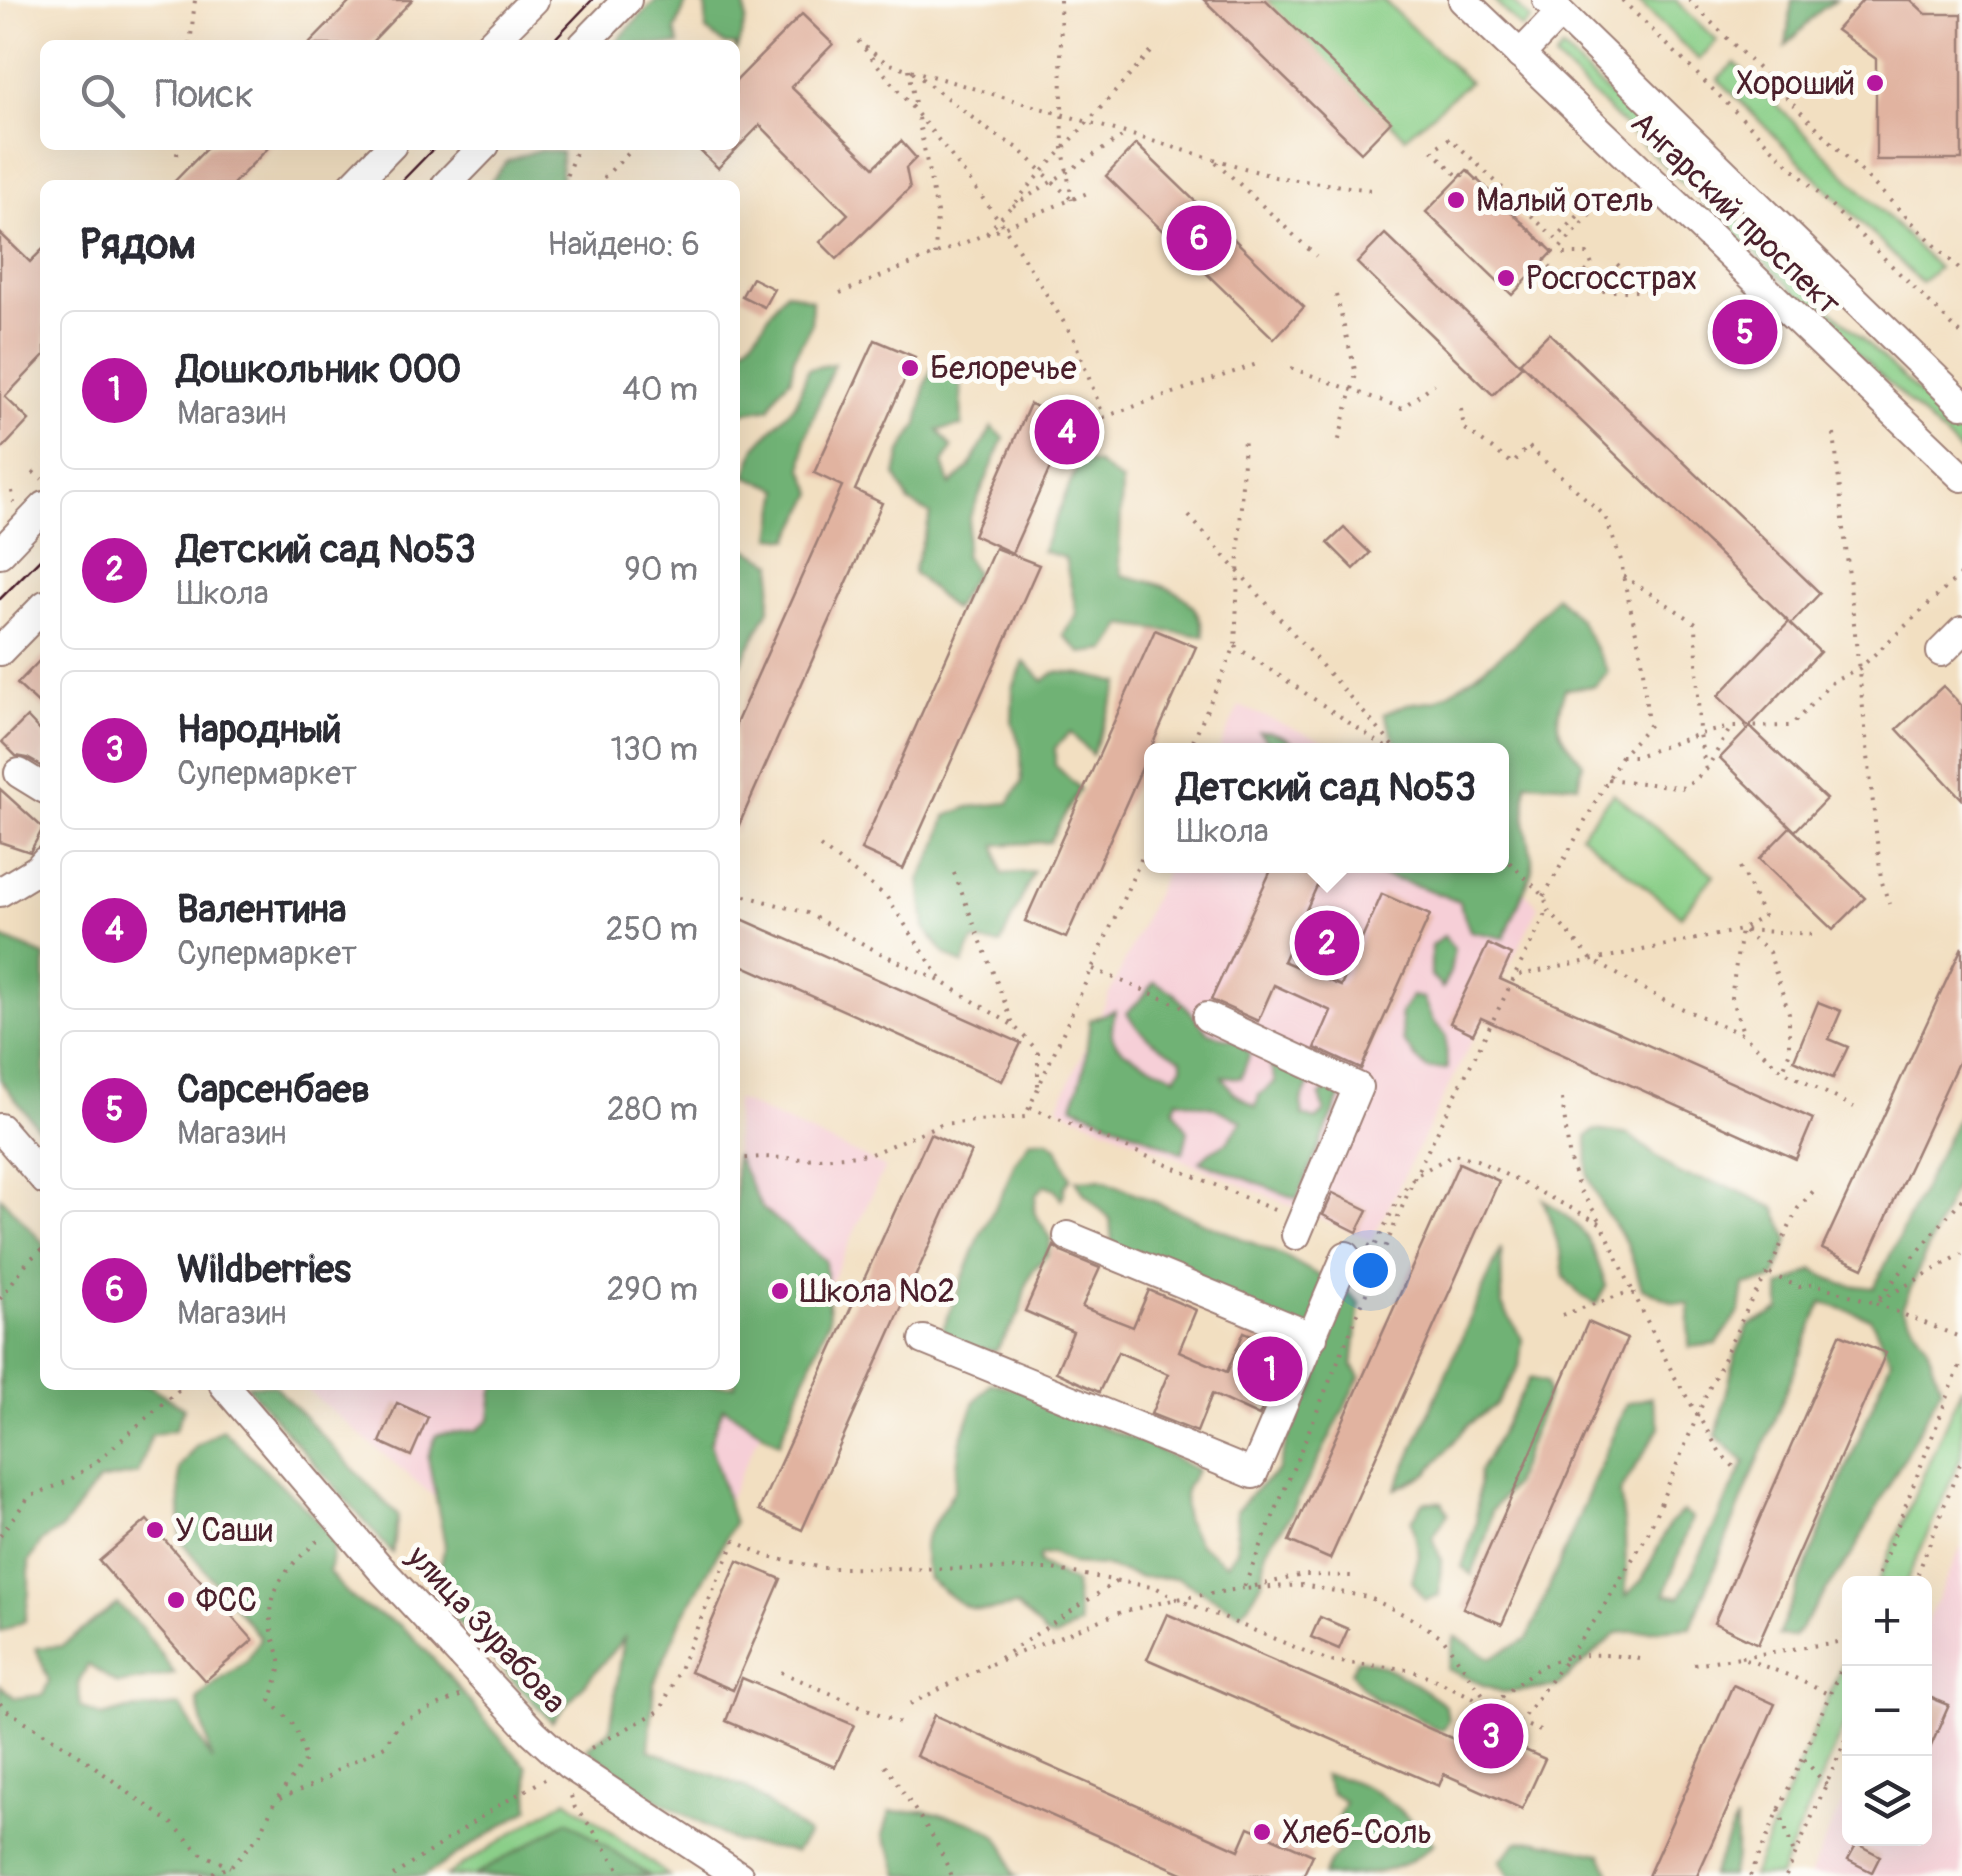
<!DOCTYPE html>
<html lang="ru">
<meta charset="utf-8">
<style>
:root{--surface:#fff;--page:#f2f2f3;--text:#2b2b33;--muted:#7c7c81;--line:#e1e1e2;--accent:#b5179e}
body{margin:0;font-family:Pangolin,sans-serif;background:var(--page);color:var(--text)}
.controls{position:absolute;right:30px;bottom:30px;display:grid;overflow:hidden;border-radius:15px;box-shadow:0 10px 40px #0002}
.controls button{width:90px;height:90px;display:grid;place-items:center;padding:0;border:0;border-bottom:2px solid var(--line);background:var(--surface);color:var(--text);font:50px sans-serif}
.you{position:absolute;left:1370px;top:1270px;width:35px;height:35px;margin:-25px;border:8px solid #fff;border-radius:50%;background:#1a73e8;box-shadow:0 0 0 15px #1a73e833}
.badge{display:grid;place-items:center;width:65px;height:65px;border-radius:50%;background:var(--accent);color:#fff;font-size:32px;font-weight:700}
.pin{position:absolute;translate:-50% -50%;border:5px solid #fff;box-shadow:0 2px 10px #0006}
.popup{position:absolute;left:1144px;top:743px;width:365px;height:130px;box-sizing:border-box;display:grid;place-content:center;border-radius:15px;background:var(--surface);filter:drop-shadow(0 2px 8px #0005);font-size:32px;white-space:nowrap;color:var(--muted)}
.popup b{font-size:38px;color:var(--text)}
.popup::after{content:'';position:absolute;left:50%;top:100%;margin-left:-20px;border:20px solid transparent;border-top-color:var(--surface)}
.list{margin:0;padding:0;list-style:none}
h2{display:flex;justify-content:space-between;align-items:center;height:130px;margin:0;padding:0 40px;font-size:42px}
h2 small{font-size:32px;font-weight:400;color:var(--muted)}
.list li{display:grid;grid-template-columns:65px 1fr auto;gap:30px;align-items:center;box-sizing:border-box;height:160px;margin:0 20px 20px;padding:0 20px;border:2px solid var(--line);border-radius:15px}
.list b{display:block;font-size:38px;white-space:nowrap}
.list p{margin:0;font-size:32px;white-space:nowrap;color:var(--muted)}
.list em{font-size:32px;font-style:normal;color:var(--muted)}
.icon{flex:none;width:55px;height:55px;fill:none;stroke:currentColor;stroke-width:2;stroke-linecap:round;stroke-linejoin:round}
.map{position:relative;flex:none;width:1962px;height:1876px;overflow:hidden}
.search{position:absolute;background:var(--surface);box-shadow:0 10px 40px #0002;left:40px;top:40px;width:700px;height:110px;display:flex;align-items:center;gap:25px;box-sizing:border-box;padding:0 35px;border-radius:15px;color:var(--muted);font-size:38px}
.panel{position:absolute;background:var(--surface);box-shadow:0 10px 40px #0002;left:40px;top:180px;width:700px;height:1210px;border-radius:15px}
.map>svg:first-child{display:block}
.built{fill:#f6cfd7}
.green{fill:#8bcf89;stroke:#6a775a;stroke-width:2.5}
.forest{fill:#70b275;stroke:#5d6850;stroke-width:2.5}
.building{fill:#e1b3a0}
.lines{fill:none;stroke-linecap:round;stroke-linejoin:round}
.minor-casing{stroke:#9e7f76;stroke-width:32}
.path{stroke:#9e7f76;stroke-width:4;stroke-dasharray:2.5 8;stroke-linecap:butt}
.minor{stroke:#fff;stroke-width:28}
.tram{stroke:#4a1f2b;stroke-width:2.5}
.poi-dot{fill:#b5179e;stroke:#fdfcf7;stroke-width:4}
.labels{text-anchor:middle;stroke-width:10;stroke-linejoin:round;paint-order:stroke}
.poi-label{font-size:32px;fill:#4a1f2b;stroke:#fdfcf7;text-anchor:start}
.street-label{font-size:32px;fill:#4a1f2b;stroke:#fdfcf7}
</style>
<div class="map">
<svg width="1962" height="1876" viewBox="0 0 1962 1876">
<rect width="100%" height="100%" fill="#fdfcf7"/>
<filter id="ink" filterUnits="userSpaceOnUse"><feTurbulence type="fractalNoise" baseFrequency=".01" numOctaves="2"/><feDisplacementMap in="SourceGraphic" scale="20" xChannelSelector="R" yChannelSelector="G"/><feConvolveMatrix kernelMatrix="1 2 1 2 8 2 1 2 1" color-interpolation-filters="sRGB"/></filter>
<filter id="wash" filterUnits="userSpaceOnUse"><feTurbulence type="fractalNoise" baseFrequency=".0048" numOctaves="4" result="noise"/><feDisplacementMap in="SourceGraphic" scale="40" xChannelSelector="R" yChannelSelector="G"/><feGaussianBlur stdDeviation="2.25" result="paint"/><feColorMatrix in="noise" values="0 0 0 0 0 0 0 0 0 0 0 0 0 0 0 0 0 1.4 0 .05"/><feComposite in="paint" operator="in"/></filter>
<g filter="url(#wash)">
<rect width="100%" height="100%" fill="#f2dfc1"/>
<g class="built">
<polygon points="1239,706 1346,750 1219,750"/>
<polygon points="1168,866 1498,866 1539,906 1372,1240 1058,1107"/>
<polygon points="735,1099 885,1167 669,1626 520,1569 301,1385 735,1385"/>
<polygon points="1962,1545 1962,1876 1809,1876 1849,1788 1850,1838 1924,1838 1925,1626"/>
</g>
<g class="green">
<polygon points="1265,0 1383,0 1469,82 1405,137"/>
<polygon points="1493,0 1511,0 1531,20 1522,29"/>
<polygon points="1637,0 1675,0 1717,41 1699,60"/>
<polygon points="1562,49 1962,435 1962,454 1555,59"/>
<polygon points="1735,63 1938,268 1921,283 1718,79"/>
<polygon points="1613,793 1714,875 1681,916 1580,834"/>
<polygon points="1962,1385 1962,1455 1906,1583 1877,1583"/>
<polygon points="1849,1648 1849,1714 1779,1876 1752,1876"/>
<polygon points="567,1799 669,1876 446,1876"/>
</g>
<g class="forest">
<polygon points="656,0 745,0 746,20 736,52 735,45 726,45 706,31 706,4 687,1 675,31 679,45 613,45"/>
<polygon points="1792,0 1836,0 1821,10 1786,46"/>
<polygon points="538,150 561,152 561,180 554,185 488,185 507,161"/>
<path d="M786,291L812,300L811,325L794,357L791,378L779,390L770,408L735,414V353C762,336 766,314 786,291Z"/>
<polygon points="937,355 961,386 962,426 938,430 952,448 943,463 950,485 969,468 992,427 1004,438 970,517 964,555 975,572 953,610 913,572 931,514 909,502 896,476 901,452 918,424 925,386"/>
<polygon points="834,364 805,439 803,469 814,493 790,539 772,537 780,489 746,476 756,447 796,403 808,369"/>
<path d="M1080,460L1098,464L1122,482L1119,561L1122,575C1161,585 1198,589 1204,636L1123,625L1107,650L1081,653L1063,635L1077,615L1065,558L1042,551Z"/>
<polygon points="735,543 774,563 769,609 735,675 735,622 740,597 735,592"/>
<path d="M1556,596L1579,619L1608,672L1595,686L1565,689C1551,729 1558,732 1583,763L1578,785L1526,782L1525,823L1532,858V872L1504,938L1470,931L1459,902L1421,887L1349,866H1502V750H1401L1398,748L1384,714L1407,704L1436,700L1464,683L1515,644Z"/>
<polygon points="1024,662 1044,681 1055,672 1082,674 1120,683 1092,755 1070,732 1055,748 1055,765 1080,789 1049,842 996,845 1002,874 1034,872 1000,945 973,941 963,965 944,953 925,928 920,880 939,842 946,816 969,807 1009,803 1022,782 1021,748 1012,722 1013,688"/>
<path d="M1259,732C1278,731 1286,737 1301,750H1275Z"/>
<polygon points="1444,936 1454,948 1450,972 1442,988 1431,976 1431,946"/>
<polygon points="0,937 45,956 45,1137 0,1079"/>
<path d="M1154,982L1173,992L1209,1033L1237,1041L1250,1053L1241,1078L1222,1076L1233,1092L1256,1107L1259,1095L1275,1082L1269,1062L1290,1061L1312,1077L1301,1102L1303,1116L1316,1120L1325,1112L1320,1096L1329,1088L1344,1089L1297,1199L1200,1161L1210,1152L1226,1143L1242,1121L1213,1107L1177,1099L1174,1109L1188,1131L1183,1153L1073,1105L1084,1069L1090,1020L1115,1010C1114,1018 1111,1027 1112,1035C1115,1054 1159,1067 1175,1076L1182,1066V1059C1160,1048 1139,1034 1127,1013L1144,996Z"/>
<polygon points="1412,996 1423,998 1433,1021 1446,1035 1447,1069 1428,1069 1416,1059 1403,1041 1400,1014"/>
<polygon points="1962,1108 1962,1170 1902,1308 1926,1343 1941,1388 1853,1553 1794,1637 1778,1636 1891,1360 1870,1318 1822,1302 1691,1627 1617,1633 1557,1687 1501,1693 1447,1669 1455,1636 1490,1658 1528,1638 1626,1404 1651,1397 1660,1427 1620,1492 1625,1531 1626,1596 1642,1580 1670,1523 1683,1512 1692,1518 1665,1594 1680,1597 1745,1462 1716,1436 1736,1354 1749,1326 1780,1310 1780,1287 1813,1270 1842,1284 1874,1288"/>
<polygon points="1595,1130 1629,1135 1679,1174 1728,1186 1775,1208 1789,1240 1774,1280 1744,1285 1740,1311 1717,1344 1689,1347 1689,1304 1673,1302 1642,1288 1627,1244 1603,1209 1588,1176 1587,1136"/>
<polygon points="1030,1140 1048,1140 1057,1147 1071,1178 1064,1188 1064,1194 1061,1199 1055,1189 1045,1185 1036,1195 1034,1212 1051,1238 1048,1254 1033,1270 1025,1289 1020,1313 996,1351 953,1346 942,1331 980,1235 1003,1192 1014,1164"/>
<polygon points="735,1154 762,1208 825,1260 829,1318 779,1443 723,1407 710,1443 734,1523 681,1620 654,1683 649,1750 745,1787 808,1834 795,1852 735,1842 649,1795 586,1748 610,1730 624,1638 552,1722 434,1597 445,1545 428,1458 436,1435 477,1430 490,1419 493,1390 498,1385 735,1385"/>
<path d="M1101,1179L1286,1257L1346,1291L1360,1303L1353,1366L1360,1377L1290,1516L1266,1550L1262,1582L1249,1605L1240,1612L1177,1578L1139,1577L1103,1566L1072,1564L1052,1553L1039,1556V1564L1074,1583L1079,1625L1055,1638L1046,1636L1031,1619L1016,1606C968,1617 965,1607 928,1579L923,1548L926,1537L954,1490L960,1443L975,1401L991,1383L1027,1391L1113,1432L1139,1440L1197,1470L1186,1487L1184,1495L1185,1519L1199,1544L1227,1564L1237,1550L1236,1511L1255,1490L1278,1471L1287,1441L1289,1412L1320,1350L1112,1245L1110,1219L1083,1192L1076,1180Z"/>
<polygon points="0,1196 45,1245 45,1385 148,1385 184,1408 175,1430 151,1435 138,1474 98,1481 63,1528 41,1542 29,1562 29,1593 25,1621 0,1632"/>
<path d="M1543,1199C1587,1230 1589,1235 1606,1286L1596,1304L1581,1296L1564,1277L1561,1253Z"/>
<polygon points="1501,1248 1502,1305 1522,1339 1519,1367 1497,1404 1468,1425 1427,1474 1396,1489"/>
<polygon points="1530,1378 1546,1382 1548,1394 1513,1485 1491,1511 1488,1532 1472,1575 1462,1567 1476,1524 1479,1472"/>
<polygon points="246,1385 274,1385 398,1516 392,1553"/>
<path d="M222,1429L306,1508L335,1541L329,1572C342,1589 355,1603 375,1613C384,1618 395,1620 402,1627C449,1669 482,1723 527,1766L530,1808L424,1876H0V1685L15,1698L43,1695L49,1681L36,1648L62,1646L117,1604L143,1629L175,1674L118,1684L88,1665L79,1681L80,1707L102,1717L128,1710L181,1706L212,1761L197,1700L216,1683L247,1661L260,1638L181,1541L179,1468L196,1446Z"/>
<polygon points="1424,1502 1442,1502 1448,1513 1433,1537 1441,1561 1439,1595 1425,1600 1412,1581 1419,1555 1412,1520"/>
<path d="M1357,1659C1382,1659 1423,1689 1444,1704L1449,1720L1443,1730L1434,1728L1405,1710L1377,1700L1360,1685L1351,1672Z"/>
<path d="M1323,1775C1370,1778 1402,1811 1434,1843C1402,1875 1365,1876 1323,1876L1329,1863L1350,1838L1332,1837L1334,1826L1345,1802L1331,1793Z"/>
<path d="M924,1811C951,1817 992,1821 1006,1849C1009,1856 1010,1866 1013,1873L1017,1876H899L893,1855L883,1835L890,1812Z"/>
<polygon points="1736,1820 1736,1857 1730,1876 1711,1876"/>
<polygon points="568,1821 650,1876 474,1876"/>
<polygon points="1533,1840 1601,1854 1610,1872 1604,1876 1510,1876 1500,1861 1518,1842"/>
</g>
<g id="blocks">
<g class="building">
<polygon points="352,0 412,0 369,45 308,45"/>
<polygon points="1204,0 1266,0 1391,121 1361,152"/>
<polygon points="1863,0 1911,0 1926,14 1962,14 1962,160 1876,160 1876,59 1836,30"/>
<polygon points="802,14 833,44 791,87 874,167 901,141 916,158 906,168 910,188 837,259 820,242 848,214 760,125 718,168 694,145 735,145 735,82"/>
<polygon points="1136,144 1304,307 1274,339 1106,176"/>
<polygon points="210,145 271,145 232,185 171,185"/>
<polygon points="1467,170 1553,252 1512,295 1426,212"/>
<polygon points="0,233 30,262 45,247 45,355 5,397 29,420 0,451"/>
<polygon points="1385,234 1522,366 1493,395 1357,263"/>
<polygon points="752,278 774,289 764,307 742,296"/>
<polygon points="1549,333 1820,593 1791,624 1820,652 1749,727 1718,696 1789,622 1520,362"/>
<polygon points="875,340 915,357 855,490 882,503 735,834 735,726 842,486 814,473"/>
<polygon points="1030,404 1071,421 1012,553 973,535"/>
<polygon points="1344,528 1370,553 1354,569 1328,543"/>
<polygon points="995,548 1039,565 903,869 861,850"/>
<polygon points="1155,630 1196,647 1066,938 1025,921"/>
<polygon points="45,655 45,710 17,684"/>
<polygon points="1943,686 1962,706 1962,799 1897,729"/>
<polygon points="27,717 45,736 45,768 27,758 16,756 2,742"/>
<polygon points="1750,727 1826,799 1795,831 1720,758"/>
<polygon points="0,789 43,828 30,852 0,842"/>
<polygon points="1790,827 1865,898 1833,930 1759,859"/>
<polygon points="1273,866 1326,866 1283,961 1341,986 1382,894 1430,915 1361,1069 1315,1048 1331,1011 1274,985 1258,1021 1211,1000"/>
<polygon points="735,916 1021,1043 1002,1081 735,962"/>
<polygon points="1488,944 1511,955 1500,979 1813,1119 1796,1159 1481,1018 1473,1034 1450,1023"/>
<polygon points="1962,947 1962,1054 1863,1268 1822,1249"/>
<polygon points="1818,1002 1841,1011 1829,1039 1848,1047 1833,1078 1794,1060"/>
<polygon points="930,1134 971,1152 802,1530 759,1510"/>
<polygon points="1459,1163 1499,1181 1330,1559 1289,1541"/>
<polygon points="1333,1193 1368,1210 1357,1232 1323,1215"/>
<polygon points="1054,1246 1061,1252 1100,1268 1082,1307 1133,1327 1149,1290 1196,1310 1179,1351 1227,1372 1244,1332 1287,1350 1259,1416 1212,1394 1197,1432 1151,1414 1168,1374 1118,1352 1099,1392 1056,1372 1073,1332 1025,1311"/>
<polygon points="1588,1322 1627,1339 1502,1624 1463,1608"/>
<polygon points="1840,1334 1886,1353 1758,1644 1714,1623"/>
<polygon points="397,1403 428,1417 411,1456 380,1442"/>
<polygon points="147,1520 253,1640 205,1681 99,1561"/>
<polygon points="738,1561 781,1579 733,1690 690,1672"/>
<polygon points="1167,1614 1472,1747 1480,1730 1545,1759 1522,1809 1444,1774 1439,1786 1147,1659"/>
<polygon points="1320,1617 1348,1629 1339,1649 1311,1637"/>
<polygon points="742,1678 854,1725 835,1767 726,1721"/>
<polygon points="1733,1685 1775,1704 1697,1876 1648,1876"/>
<polygon points="1924,1695 1949,1705 1924,1762"/>
<polygon points="934,1715 1239,1850 1249,1827 1313,1855 1303,1876 1189,1876 916,1756"/>
<polygon points="1857,1844 1880,1856 1872,1872 1848,1860"/>
</g>
</g>
</g>
<g filter="url(#ink)">
<use href="#blocks" fill-opacity="0" stroke="#9e7f76" stroke-width="2.5"/>
<g class="lines">
<defs>
<g id="minor">
<polyline points="1463,0 1962,477"/>
<polyline points="1547,0 1962,404"/>
<polyline points="489,45 534,0"/>
<polyline points="583,45 627,0"/>
<polyline points="1520,55 1560,13"/>
<polyline points="353,185 392,145"/>
<polyline points="446,185 485,145"/>
<polyline points="0,553 45,506"/>
<polyline points="0,651 45,605"/>
<polyline points="1941,652 1962,631"/>
<polyline points="19,773 45,789"/>
<polyline points="0,892 38,869 45,861"/>
<polyline points="1207,1017 1358,1087 1296,1235"/>
<polyline points="0,1128 45,1180"/>
<polyline points="1068,1236 1313,1337"/>
<polyline points="924,1340 1253,1474 1346,1256"/>
<polyline points="224,1385 381,1569 533,1732 568,1764 739,1876"/>
</g>
</defs>
<use href="#minor" class="minor-casing"/>
<g class="path">
<polyline points="1060,0 1063,149 1072,200"/>
<polyline points="1622,0 1962,335"/>
<polyline points="1689,0 1962,272"/>
<polyline points="858,41 946,149 1005,228 1073,337 1104,417 1257,364"/>
<polyline points="190,45 195,0"/>
<polyline points="865,47 887,63 1275,177 1371,190"/>
<polyline points="909,69 916,109"/>
<polyline points="913,72 991,132 1018,148 1072,200"/>
<polyline points="918,118 937,213 935,255"/>
<polyline points="177,155 178,145"/>
<polyline points="1216,162 1316,256"/>
<polyline points="563,185 578,145"/>
<polyline points="596,185 636,146"/>
<polyline points="1592,201 1556,239 1450,138 1432,150 1460,178 1467,170 1547,247 1553,252 1544,261 1564,279 1582,279 1594,291 1685,291"/>
<polyline points="1013,206 1127,134"/>
<polyline points="1598,207 1560,248 1565,254 1587,254 1592,265 1585,273 1595,285 1630,285 1613,267 1617,264 1637,283 1677,283"/>
<polyline points="987,233 1152,51"/>
<polyline points="840,293 1090,192"/>
<polyline points="1336,295 1356,374 1337,447"/>
<polyline points="1291,368 1402,408 1434,384"/>
<polyline points="1461,409 1464,428 1513,464 1528,446 1605,516 1622,563 1623,576 1642,658 1647,716"/>
<polyline points="1834,434 1881,879 1889,904"/>
<polyline points="2,448 3,449"/>
<polyline points="33,472 42,479"/>
<polyline points="12,491 14,503"/>
<polyline points="1189,516 1397,750"/>
<polyline points="1623,576 1696,623 1699,734 1706,770"/>
<polyline points="1235,646 1390,750"/>
<polyline points="1189,750 1235,646 1244,436"/>
<polyline points="1621,756 1637,756 1699,734 1731,727"/>
<polyline points="1608,779 1685,788 1706,770 1731,727 1791,726 1834,680 1860,668 1962,573"/>
<polyline points="820,847 886,896 941,979"/>
<polyline points="1502,855 1544,896 1548,910 1592,960 1667,1002 1744,1035 1783,1071 1854,1107"/>
<polyline points="1740,867 1763,916 1741,930 1731,998 1744,1035"/>
<polyline points="954,873 1014,1026 1038,1051 1038,1087"/>
<polyline points="735,893 807,913 876,951 944,983 1014,1026"/>
<polyline points="1544,896 1621,756 1653,721"/>
<polyline points="1744,932 1769,952 1789,1013 1789,1053 1783,1071"/>
<polyline points="1093,969 1186,1008"/>
<polyline points="1516,973 1548,910"/>
<polyline points="1562,1099 1570,1161 1579,1189 1600,1220"/>
<polyline points="1030,1107 1279,1212"/>
<polyline points="735,1159 762,1157 805,1159 871,1154 941,1124 1025,1117 1152,835"/>
<polyline points="1962,1199 1875,1303 1962,1338"/>
<polyline points="1368,1245 1374,1248 1400,1195 1415,1176 1454,1154 1477,1160 1602,1224 1634,1294"/>
<polyline points="1770,1274 1799,1287 1815,1284 1875,1303 1962,1254"/>
<polyline points="0,1299 28,1261 45,1247"/>
<polyline points="1562,1315 1626,1293 1634,1294 1673,1374 1721,1454 1738,1471"/>
<polyline points="0,1535 29,1497 68,1481 95,1463 184,1385"/>
<polyline points="1875,1584 1962,1360"/>
<polyline points="1914,1584 1962,1459"/>
<polyline points="1255,1586 1303,1575 1354,1576"/>
<polyline points="1741,1657 1850,1640"/>
<polyline points="1000,1658 1117,1581"/>
<path d="M1639,1659C1606,1653 1565,1651 1536,1670C1520,1680 1506,1694 1491,1706L1442,1637L1411,1618L1368,1597L1302,1585L1243,1589L1415,1176L1515,976L1741,930L1815,934"/>
<polyline points="991,1664 1121,1612 1177,1599 1245,1588"/>
<polyline points="1694,1664 1740,1657 1793,1677 1826,1693"/>
<polyline points="781,1672 902,1724"/>
<polyline points="0,1703 3,1708 78,1754 129,1793 173,1824 200,1853 230,1867"/>
<polyline points="910,1704 992,1663"/>
<polyline points="1516,1721 1522,1719 1598,1616 1647,1535 1707,1393 1751,1301 1768,1273 1798,1208 1818,1186"/>
<polyline points="591,1748 661,1710 735,1541 768,1557 823,1568 1052,1569 1157,1588 1177,1599 1329,1661 1407,1669 1427,1676 1491,1706 1516,1721 1545,1733"/>
<polyline points="1804,1759 1827,1786"/>
<polyline points="885,1765 935,1840 952,1876"/>
<polyline points="571,1796 575,1808 591,1827 624,1876"/>
<path d="M278,1797L306,1759L294,1725L270,1700C274,1690 278,1679 280,1669C282,1657 274,1644 272,1631C266,1586 288,1567 320,1539"/>
<polyline points="1779,1809 1795,1857"/>
<polyline points="202,1876 230,1867 260,1835 275,1801 324,1780 345,1765 385,1746 398,1723 462,1695"/>
<polyline points="393,1876 496,1807 545,1779"/>
<polyline points="1750,1876 1850,1648"/>
<polyline points="1786,1876 1850,1730"/>
</g>
<use href="#minor" class="minor"/>
<g class="tram">
<polyline points="549,45 592,0"/>
<polyline points="398,185 437,145"/>
<polyline points="0,599 45,554"/>
</g>
</g>
</g>
<g class="poi-dot">
<circle cx="1875" cy="83" r="10"/>
<circle cx="1456" cy="200" r="10"/>
<circle cx="1506" cy="278" r="10"/>
<circle cx="910" cy="368" r="10"/>
<circle cx="780" cy="1291" r="10"/>
<circle cx="155" cy="1530" r="10"/>
<circle cx="176" cy="1600" r="10"/>
<circle cx="1262" cy="1832" r="10"/>
</g>
<g class="labels">
<g class="poi-label">
<text x="1855" y="94" text-anchor="end">Хороший</text>
<text x="1476" y="211">Малый отель</text>
<text x="1526" y="289">Росгосстрах</text>
<text x="930" y="379">Белоречье</text>
<text x="800" y="1302">Школа №2</text>
<text x="175" y="1541">У Саши</text>
<text x="196" y="1611">ФСС</text>
<text x="1282" y="1843">Хлеб-Соль</text>
</g>
<g class="street-label">
<text transform="translate(1736 213) rotate(44)" y="11">Ангарский проспект</text>
<text transform="translate(487 1629) rotate(47)" y="11">улица Зурабова</text>
</g>
</g>
</svg>
<div class="controls">
<button>+</button>
<button>−</button>
<button><svg class="icon" aria-label="layers" viewBox="0 0 24 24"><path d="M12 4l9 5-9 5-9-5zM3 14l9 5 9-5"/></svg></button>
</div>
<div class="you"></div>
<div class="pin badge" style="left:1270px;top:1369px">1</div>
<div class="pin badge" style="left:1327px;top:943px">2</div>
<div class="popup"><b>Детский сад №53</b>Школа</div>
<div class="pin badge" style="left:1491px;top:1736px">3</div>
<div class="pin badge" style="left:1067px;top:432px">4</div>
<div class="pin badge" style="left:1745px;top:332px">5</div>
<div class="pin badge" style="left:1199px;top:238px">6</div>
<div class="search"><svg class="icon" aria-label="search" viewBox="0 0 24 24"><circle cx="10" cy="10" r="6"/><path d="M15 15l6 6"/></svg>Поиск</div>
<section class="panel">
<h2>Рядом<small>Найдено: 6</small></h2>
<ul class="list">
<li><span class="badge">1</span><div><b>Дошкольник ООО</b><p>Магазин</p></div><em>40 m</em></li>
<li><span class="badge">2</span><div><b>Детский сад №53</b><p>Школа</p></div><em>90 m</em></li>
<li><span class="badge">3</span><div><b>Народный</b><p>Супермаркет</p></div><em>130 m</em></li>
<li><span class="badge">4</span><div><b>Валентина</b><p>Супермаркет</p></div><em>250 m</em></li>
<li><span class="badge">5</span><div><b>Сарсенбаев</b><p>Магазин</p></div><em>280 m</em></li>
<li><span class="badge">6</span><div><b>Wildberries</b><p>Магазин</p></div><em>290 m</em></li>
</ul>
</section>
</div>
